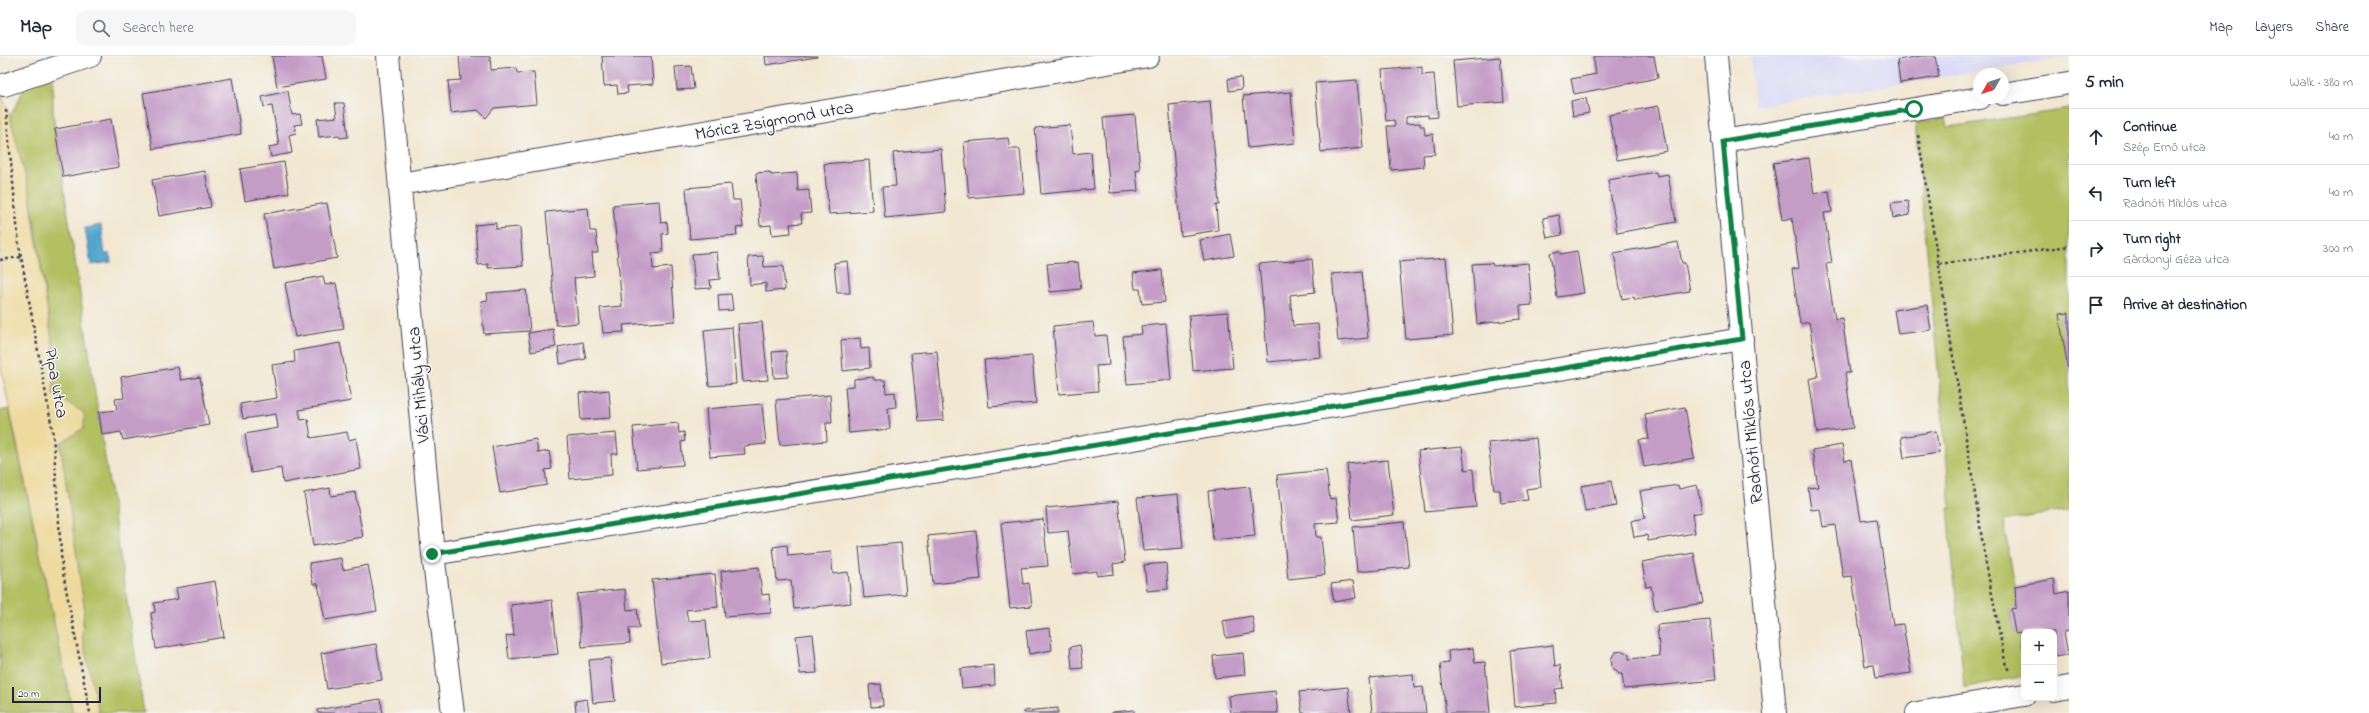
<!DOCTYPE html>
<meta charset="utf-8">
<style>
:root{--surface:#fff;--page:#f6f6f7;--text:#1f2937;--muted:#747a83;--line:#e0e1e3}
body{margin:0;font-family:"Indie Flower",sans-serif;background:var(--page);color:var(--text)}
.controls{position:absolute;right:12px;bottom:12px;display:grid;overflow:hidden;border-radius:8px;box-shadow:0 4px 16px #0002}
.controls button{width:36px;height:36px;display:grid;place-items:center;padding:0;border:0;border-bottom:1px solid var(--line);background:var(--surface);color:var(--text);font:20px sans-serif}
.compass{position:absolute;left:1973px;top:12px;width:36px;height:36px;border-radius:50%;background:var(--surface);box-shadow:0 4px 16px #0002;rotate:231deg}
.scale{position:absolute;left:12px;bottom:10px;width:89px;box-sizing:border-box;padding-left:4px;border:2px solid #22223b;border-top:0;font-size:11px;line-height:14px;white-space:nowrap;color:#22223b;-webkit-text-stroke:3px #f6f6f2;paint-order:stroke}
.stop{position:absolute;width:12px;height:12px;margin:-9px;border:3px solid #0b8043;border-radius:50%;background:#fff}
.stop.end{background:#0b8043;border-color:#fff;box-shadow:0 1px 4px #0008}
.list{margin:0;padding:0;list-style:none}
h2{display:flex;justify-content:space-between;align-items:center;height:52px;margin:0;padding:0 16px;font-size:17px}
h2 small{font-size:13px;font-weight:400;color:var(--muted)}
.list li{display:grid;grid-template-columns:26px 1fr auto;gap:12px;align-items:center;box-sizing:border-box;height:56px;padding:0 16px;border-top:1px solid var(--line)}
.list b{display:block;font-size:15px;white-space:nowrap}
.list p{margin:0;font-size:13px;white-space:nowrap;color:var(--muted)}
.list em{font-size:13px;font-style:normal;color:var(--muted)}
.icon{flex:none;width:22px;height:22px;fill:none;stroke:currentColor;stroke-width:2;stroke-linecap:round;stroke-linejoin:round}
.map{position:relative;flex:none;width:2069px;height:657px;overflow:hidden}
header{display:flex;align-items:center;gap:24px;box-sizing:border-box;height:56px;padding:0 20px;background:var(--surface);border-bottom:1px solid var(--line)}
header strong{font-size:19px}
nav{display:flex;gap:22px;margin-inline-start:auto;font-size:14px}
.search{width:280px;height:36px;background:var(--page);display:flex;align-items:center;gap:10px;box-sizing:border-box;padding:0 14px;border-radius:12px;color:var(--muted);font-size:15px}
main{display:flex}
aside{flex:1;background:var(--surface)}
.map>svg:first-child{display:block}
.built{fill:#d8d7f8}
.green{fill:#b3c062;stroke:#6a714e}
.sand{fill:#eeda9e;stroke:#887e6c}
.water{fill:#52a5cd;stroke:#3a6484}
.building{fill:#c49dc7}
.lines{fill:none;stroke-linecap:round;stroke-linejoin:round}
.minor-casing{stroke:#414052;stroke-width:24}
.path{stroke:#414052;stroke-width:2.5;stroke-dasharray:3 3;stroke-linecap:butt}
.minor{stroke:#fff;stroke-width:22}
.route{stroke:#0b8043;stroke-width:5}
.labels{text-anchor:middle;stroke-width:3;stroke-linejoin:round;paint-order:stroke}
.street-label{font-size:18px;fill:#22223b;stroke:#f6f6f2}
</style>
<header>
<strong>Map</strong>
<div class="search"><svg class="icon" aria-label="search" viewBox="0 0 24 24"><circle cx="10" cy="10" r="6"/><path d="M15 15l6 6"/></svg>Search here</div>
<nav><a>Map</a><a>Layers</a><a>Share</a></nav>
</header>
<main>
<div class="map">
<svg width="2069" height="657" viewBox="0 0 2069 657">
<rect width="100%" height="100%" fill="#f6f6f2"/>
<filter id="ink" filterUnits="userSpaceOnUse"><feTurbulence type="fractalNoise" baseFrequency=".025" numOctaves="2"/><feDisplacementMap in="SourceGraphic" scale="8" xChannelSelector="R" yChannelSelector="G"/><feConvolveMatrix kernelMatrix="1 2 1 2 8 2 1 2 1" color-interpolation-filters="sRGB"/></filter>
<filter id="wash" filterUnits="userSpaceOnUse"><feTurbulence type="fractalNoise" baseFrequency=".012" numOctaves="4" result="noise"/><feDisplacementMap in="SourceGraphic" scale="16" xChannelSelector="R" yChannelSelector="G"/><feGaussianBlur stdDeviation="0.9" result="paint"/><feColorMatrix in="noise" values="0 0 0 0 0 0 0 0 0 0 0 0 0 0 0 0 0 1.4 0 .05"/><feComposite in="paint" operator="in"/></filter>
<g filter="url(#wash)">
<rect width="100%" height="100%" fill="#f2e7d2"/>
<polygon class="built" points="1750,0 2069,0 2069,1 1755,50"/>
<g class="green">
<polygon points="53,20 53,56 55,73 144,657 99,657 82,581 84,550 60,387 84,372 53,339 55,305 36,175 29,135 10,61 27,27"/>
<polygon points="2069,53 2069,454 2003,465 2015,530 2016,552 2011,554 2015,577 2020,576 2024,598 2024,619 1964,632 1948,452 1951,452 1915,67 1946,62 1948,71"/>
<polygon points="9,353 73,657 0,657 0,355"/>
</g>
<polygon class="sand" points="0,35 10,61 29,135 55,305 53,338 84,357 84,372 60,387 84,550 82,581 99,657 73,657 0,306"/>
<polygon class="water" points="101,169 105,198 110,198 111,206 91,209 85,172"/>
<g id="blocks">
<g class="building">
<polygon points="272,0 322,0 326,23 277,31"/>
<polygon points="459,0 490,0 491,14 516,12 517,17 534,16 537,48 494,52 486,62 478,54 451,57 448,25 461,24"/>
<polygon points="602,0 651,0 653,28 627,30 628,37 618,38 617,29 604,30"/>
<polygon points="765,0 817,0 817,1 766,9"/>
<polygon points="1593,0 1654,0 1658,22 1574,38 1571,23 1596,18"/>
<polygon points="1921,0 1935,0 1939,21 1900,27 1897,4"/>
<polygon points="1500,1 1504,46 1457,50 1453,5"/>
<polygon points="691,10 694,33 677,34 675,11"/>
<polygon points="1422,11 1422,19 1434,18 1438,61 1428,62 1428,59 1406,61 1406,68 1420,67 1420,70 1424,70 1425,79 1433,78 1435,98 1423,99 1424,111 1391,114 1387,70 1395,70 1394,64 1386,65 1382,14"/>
<polygon points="1241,21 1242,33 1229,35 1228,23"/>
<polygon points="232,22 241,78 153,93 143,37"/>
<polygon points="1357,24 1363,92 1321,96 1315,27"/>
<polygon points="288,35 292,59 300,58 302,68 294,69 296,77 289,79 292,97 271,101 269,91 279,89 272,50 264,51 262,41"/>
<polygon points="1291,36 1295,87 1248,92 1243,40"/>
<polygon points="1586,42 1589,57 1573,60 1571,45"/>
<polygon points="1210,45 1219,149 1216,149 1218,174 1181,180 1169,49"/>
<polygon points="335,47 344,47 348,81 340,82 339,79 319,81 317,63 337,61"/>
<polygon points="1659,50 1667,95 1617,104 1609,59"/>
<polygon points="1135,59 1140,113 1136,114 1138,135 1110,137 1103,62"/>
<polygon points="111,63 119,111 63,121 55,73"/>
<polygon points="1070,69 1073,98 1091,96 1094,133 1041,138 1035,72"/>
<polygon points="1008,82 1010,93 1020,93 1024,137 969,142 964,86"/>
<polygon points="941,93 946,156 885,162 882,131 896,130 893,97"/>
<polygon points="1809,102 1814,138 1829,135 1832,156 1824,157 1832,207 1826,208 1835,263 1842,262 1850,317 1845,317 1853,372 1817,377 1809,323 1818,321 1809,266 1800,268 1792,213 1799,212 1792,162 1782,164 1773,107"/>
<polygon points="869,104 873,155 829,158 824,108"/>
<polygon points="284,106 289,137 245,145 240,113"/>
<polygon points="205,115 211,151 159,160 152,124"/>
<polygon points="770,116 771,119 797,117 798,135 809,134 811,157 801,158 802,167 790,168 791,177 772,179 771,169 760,170 756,117"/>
<polygon points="1656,116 1657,120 1668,118 1676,166 1617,177 1608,124"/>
<polygon points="731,128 733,144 740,144 743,171 736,172 737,179 690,183 686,132"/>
<polygon points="659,145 661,167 667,166 668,177 662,178 663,196 652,197 653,213 671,211 675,265 623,269 624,276 603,277 600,252 622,250 613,149"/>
<polygon points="1908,145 1910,159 1893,162 1891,147"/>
<polygon points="327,147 337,202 274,213 264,158"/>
<polygon points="588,152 590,175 596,175 598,197 592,197 594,220 574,222 578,267 556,269 546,156"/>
<polygon points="1559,159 1562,179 1547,182 1543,162"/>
<polygon points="496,167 496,173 520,171 523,210 488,212 488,208 478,209 475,169"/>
<polygon points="1230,178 1234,200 1204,205 1200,184"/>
<polygon points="1678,186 1682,207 1685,207 1690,235 1635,244 1634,241 1622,243 1614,197"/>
<polygon points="1559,195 1560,198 1577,195 1584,237 1557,241 1550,197"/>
<polygon points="717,196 720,223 710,224 711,232 695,233 692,198"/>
<polygon points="763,200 764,211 783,210 785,234 766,236 766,227 750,229 748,201"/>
<polygon points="1446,202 1453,279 1406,283 1399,206"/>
<polygon points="1312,203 1315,236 1290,239 1293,270 1318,268 1321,301 1268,306 1259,208"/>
<polygon points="847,205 850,237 837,237 834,207"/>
<polygon points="1078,206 1081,233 1050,236 1047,208"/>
<polygon points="1492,207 1493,210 1528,207 1532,249 1520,250 1521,263 1477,268 1472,208"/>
<polygon points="1162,214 1165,246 1142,248 1140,233 1135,233 1133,217"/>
<polygon points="1362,215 1368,282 1338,285 1332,218"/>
<polygon points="323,220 325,229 336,227 344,273 295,281 285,227"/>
<polygon points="526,234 530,275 484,278 481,245 488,244 487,237"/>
<polygon points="731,238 733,254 719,255 718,239"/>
<polygon points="1927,249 1931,274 1898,278 1894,254"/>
<polygon points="1228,256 1233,312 1193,315 1189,259"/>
<polygon points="2069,257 2069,314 2068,314 2059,258"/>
<polygon points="762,266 768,324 743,326 738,268"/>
<polygon points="1093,266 1095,280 1106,279 1109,309 1096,310 1098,335 1059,338 1053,270"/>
<polygon points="1166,268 1171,324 1127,328 1123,280 1142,278 1141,270"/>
<polygon points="732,271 736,328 709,330 704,274"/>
<polygon points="553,273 556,291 531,296 528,277"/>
<polygon points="860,282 861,293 869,292 870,312 843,315 841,284"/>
<polygon points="583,286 586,303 560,308 558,291"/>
<polygon points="340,287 351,345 299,354 301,364 308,363 311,382 347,376 349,384 356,382 361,413 283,427 281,412 251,417 245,378 278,372 276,358 243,363 240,348 277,342 272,309 295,306 294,295"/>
<polygon points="786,295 788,321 774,322 772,296"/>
<polygon points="937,295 944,364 918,366 911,297"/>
<polygon points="1032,300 1036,347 989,351 984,304"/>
<polygon points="178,311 181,324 200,321 209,369 123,384 121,376 102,379 99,356 117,354 115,343 124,342 121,321"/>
<polygon points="873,321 874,324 885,324 886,337 895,336 896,351 888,352 890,373 849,377 845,331 854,330 854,323"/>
<polygon points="609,334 611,362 581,364 579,337"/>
<polygon points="830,339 832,367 826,367 827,385 780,389 776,344"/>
<polygon points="762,348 766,388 744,390 745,398 710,401 706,353"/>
<polygon points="1685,351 1694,402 1644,411 1639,384 1649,383 1645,358"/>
<polygon points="678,367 679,377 684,376 685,385 681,386 683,409 637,413 633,371"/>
<polygon points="1936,375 1939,397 1904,402 1901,381"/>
<polygon points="616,377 618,398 611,398 612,419 570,423 567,381"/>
<polygon points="1536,382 1541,431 1526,433 1528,444 1501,447 1500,434 1494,434 1488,387"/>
<polygon points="536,383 538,397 549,395 552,413 545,414 547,429 500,437 492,391"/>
<polygon points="1842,389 1845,405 1851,403 1861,465 1877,463 1893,569 1903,568 1911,617 1876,622 1874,609 1865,610 1852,520 1843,521 1835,469 1823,471 1820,453 1811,454 1808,432 1818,431 1812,394"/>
<polygon points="1462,391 1465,414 1473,413 1476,451 1425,456 1418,395"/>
<polygon points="1388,404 1394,459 1352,464 1347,408"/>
<polygon points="1326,414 1330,443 1336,442 1339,466 1315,468 1316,481 1321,481 1325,519 1288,523 1277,419"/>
<polygon points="1611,425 1616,450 1585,456 1581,430"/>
<polygon points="1678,429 1679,433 1697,429 1702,456 1692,458 1695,477 1648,485 1647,479 1634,481 1631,465 1645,462 1640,435"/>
<polygon points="1250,431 1255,480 1213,484 1208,435"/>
<polygon points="330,432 331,440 355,436 363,481 313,490 304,437"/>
<polygon points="1178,438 1183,492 1143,495 1137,442"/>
<polygon points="1118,445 1125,506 1113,508 1114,518 1097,520 1097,515 1073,518 1068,475 1048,477 1046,452"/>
<polygon points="1043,463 1048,510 1021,512 1023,528 1029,527 1032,550 1010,552 1001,467"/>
<polygon points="1404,466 1409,511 1357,516 1353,471"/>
<polygon points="976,475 981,523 933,528 928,480"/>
<polygon points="901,487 906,538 864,542 859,491"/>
<polygon points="787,489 788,500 831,496 833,518 848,516 851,547 794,553 791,524 777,525 773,491"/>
<polygon points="1694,497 1703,547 1655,555 1651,530 1646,531 1642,506"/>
<polygon points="341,502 343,514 368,509 377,555 325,564 318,528 313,528 309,507"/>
<polygon points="1166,507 1168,533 1147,535 1144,509"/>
<polygon points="759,511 762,539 769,538 771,557 725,561 721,515"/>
<polygon points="715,518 718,551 686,554 688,565 706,564 710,602 661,607 652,524"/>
<polygon points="2054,523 2056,538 2069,535 2069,575 2064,576 2068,599 2054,601 2054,576 2024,576 2023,593 2020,576 2015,577 2011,553 2016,552 2015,530"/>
<polygon points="215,525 224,581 156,593 151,557 155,556 154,547 178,543 176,532"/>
<polygon points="1353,525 1356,542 1334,546 1331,528"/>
<polygon points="625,533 627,554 637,553 639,572 629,572 630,587 582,591 577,538"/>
<polygon points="552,544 558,598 509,603 506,580 514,579 511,549"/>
<polygon points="1252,560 1255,577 1226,582 1223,565"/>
<polygon points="1710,564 1716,624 1624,633 1622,618 1619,618 1612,611 1611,603 1615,596 1623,595 1629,599 1629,603 1660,600 1657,569"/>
<polygon points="1050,572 1052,594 1029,598 1026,575"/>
<polygon points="813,578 817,617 800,618 796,580"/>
<polygon points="376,588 382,624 327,633 321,597"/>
<polygon points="1080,589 1083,612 1072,613 1070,591"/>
<polygon points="1553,589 1555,610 1560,609 1563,632 1555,633 1556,647 1515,651 1510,594"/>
<polygon points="1473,592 1475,607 1485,606 1490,657 1446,657 1440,608 1449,607 1448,595"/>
<polygon points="1243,597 1245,619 1215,622 1213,600"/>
<polygon points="610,602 615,645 593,647 589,604"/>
<polygon points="994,609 995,629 962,632 960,613"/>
<polygon points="1413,618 1414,632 1423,631 1426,657 1372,657 1369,622"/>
<polygon points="881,628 883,650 871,651 869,629"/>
<polygon points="1348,631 1351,657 1302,657 1299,636"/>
<polygon points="1275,635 1278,657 1231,657 1229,640"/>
<polygon points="380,643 383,657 318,657 317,654"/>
<polygon points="587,643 589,657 576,657 575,645"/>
<polygon points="1058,652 1058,657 1024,657 1024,655"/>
<polygon points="1134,654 1134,657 1112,657 1112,656"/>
</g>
</g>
</g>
<g filter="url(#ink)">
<use href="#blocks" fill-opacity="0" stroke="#414052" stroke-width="1"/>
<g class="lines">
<defs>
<g id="minor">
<polyline points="388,0 433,498 453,657"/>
<polyline points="1716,0 1775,657"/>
<polyline points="4,29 90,0"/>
<polyline points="2003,38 2069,27"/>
<polyline points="1723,85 1980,42"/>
<polyline points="400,128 1148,0"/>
<polyline points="433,498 1742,283"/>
<polyline points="2054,634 2069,631"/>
<polyline points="1917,657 2024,639"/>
</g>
</defs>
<use href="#minor" class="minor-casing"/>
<g class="path">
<polyline points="6,54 19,189 53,378 62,512 90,657"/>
<polyline points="1918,79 1986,508 2006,610 2009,614"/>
<polyline points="0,204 21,201"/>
<polyline points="1939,208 2069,190"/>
</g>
<use href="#minor" class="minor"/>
</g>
</g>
<g class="lines" filter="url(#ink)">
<polyline class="route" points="432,498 1742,283 1723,85 1914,53"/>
</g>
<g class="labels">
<g class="street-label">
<text transform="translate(774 64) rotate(-10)" y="6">Móricz Zsigmond utca</text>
<text transform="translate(57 327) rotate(80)" y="6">Pipa utca</text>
<text transform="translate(418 329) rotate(-95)" y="6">Váci Mihály utca</text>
<text transform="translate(1750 376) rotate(-95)" y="6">Radnóti Miklós utca</text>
</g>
</g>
</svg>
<div class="controls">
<button>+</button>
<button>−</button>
</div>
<svg class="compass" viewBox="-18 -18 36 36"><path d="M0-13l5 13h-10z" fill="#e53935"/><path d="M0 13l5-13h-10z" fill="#747a83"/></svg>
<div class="scale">20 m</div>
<div class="stop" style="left:1914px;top:53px"></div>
<div class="stop end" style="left:432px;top:498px"></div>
</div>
<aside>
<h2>5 min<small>Walk · 380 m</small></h2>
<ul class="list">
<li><svg class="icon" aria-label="ahead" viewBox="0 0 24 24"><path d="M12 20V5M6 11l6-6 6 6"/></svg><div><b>Continue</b><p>Szép Ernő utca</p></div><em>40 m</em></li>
<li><svg class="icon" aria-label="left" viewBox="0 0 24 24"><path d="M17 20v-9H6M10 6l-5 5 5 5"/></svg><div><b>Turn left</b><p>Radnóti Miklós utca</p></div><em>40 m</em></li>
<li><svg class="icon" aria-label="right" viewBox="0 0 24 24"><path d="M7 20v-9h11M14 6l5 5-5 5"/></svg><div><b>Turn right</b><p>Gárdonyi Géza utca</p></div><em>300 m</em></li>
<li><svg class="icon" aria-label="arrive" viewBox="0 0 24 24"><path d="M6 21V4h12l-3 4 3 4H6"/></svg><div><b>Arrive at destination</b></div></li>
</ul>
</aside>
</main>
